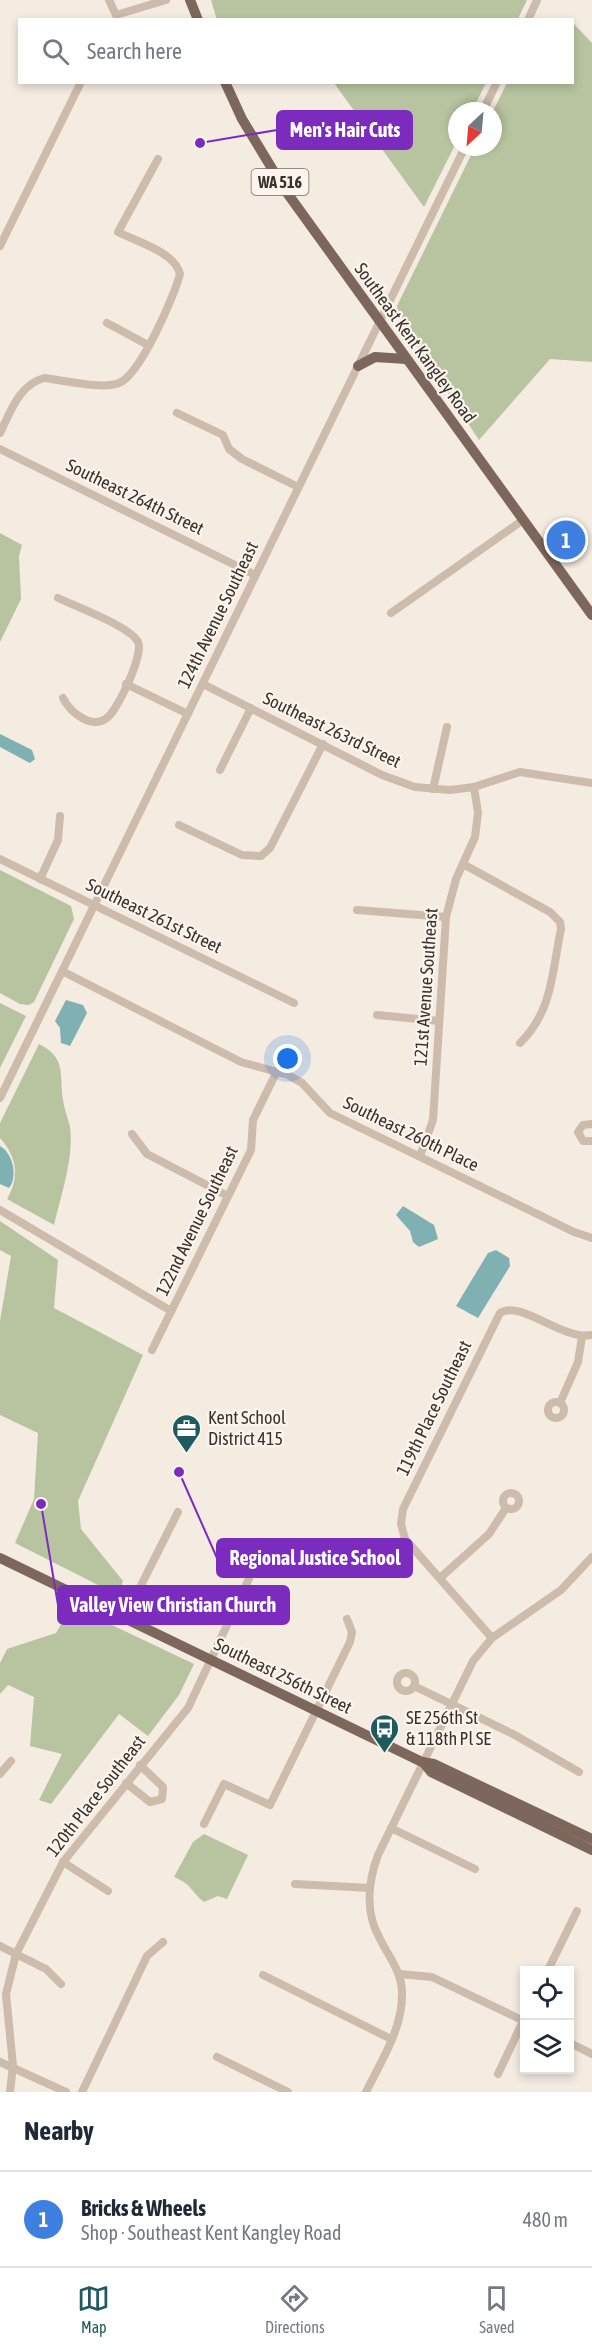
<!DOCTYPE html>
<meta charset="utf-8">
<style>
:root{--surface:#fff;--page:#f2f2f3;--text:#1f2937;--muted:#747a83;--line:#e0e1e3;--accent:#1f5a5e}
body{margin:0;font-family:"Asap Condensed",sans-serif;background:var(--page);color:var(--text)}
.controls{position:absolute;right:18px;bottom:18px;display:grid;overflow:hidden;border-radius:0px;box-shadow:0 3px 9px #0003}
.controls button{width:54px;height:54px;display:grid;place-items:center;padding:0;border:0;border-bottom:2px solid var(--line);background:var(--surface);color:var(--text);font:30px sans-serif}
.compass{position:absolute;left:448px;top:102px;width:54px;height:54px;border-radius:50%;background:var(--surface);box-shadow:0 3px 9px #0003;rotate:206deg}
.you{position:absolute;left:288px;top:1059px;width:21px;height:21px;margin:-15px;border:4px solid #fff;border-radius:50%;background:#1a73e8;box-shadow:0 0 0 9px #1a73e833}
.badge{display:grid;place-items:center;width:39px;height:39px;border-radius:50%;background:var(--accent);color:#fff;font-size:20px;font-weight:700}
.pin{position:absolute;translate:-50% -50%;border:3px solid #fff;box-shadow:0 2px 6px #0006}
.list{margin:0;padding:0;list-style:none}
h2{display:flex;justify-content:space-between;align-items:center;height:78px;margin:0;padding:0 24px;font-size:26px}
h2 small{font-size:20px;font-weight:400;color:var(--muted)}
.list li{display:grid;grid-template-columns:39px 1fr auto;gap:18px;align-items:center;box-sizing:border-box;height:96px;padding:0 24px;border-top:2px solid var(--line)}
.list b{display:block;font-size:22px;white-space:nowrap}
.list p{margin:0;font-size:20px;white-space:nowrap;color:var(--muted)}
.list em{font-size:20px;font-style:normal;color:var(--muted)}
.icon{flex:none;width:33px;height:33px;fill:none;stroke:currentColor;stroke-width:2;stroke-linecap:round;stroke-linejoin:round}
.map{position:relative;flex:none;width:592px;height:2092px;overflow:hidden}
.search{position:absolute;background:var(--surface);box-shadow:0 3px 9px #0003;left:18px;right:18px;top:18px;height:66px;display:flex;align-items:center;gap:15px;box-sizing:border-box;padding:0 21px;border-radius:0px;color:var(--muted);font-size:22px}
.sheet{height:174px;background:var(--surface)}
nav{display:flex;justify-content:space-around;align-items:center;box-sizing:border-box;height:84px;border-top:2px solid var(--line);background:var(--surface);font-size:16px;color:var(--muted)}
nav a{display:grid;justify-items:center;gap:3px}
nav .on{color:var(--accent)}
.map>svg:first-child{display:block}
.green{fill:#b8c4a0}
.water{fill:#7fb0b2}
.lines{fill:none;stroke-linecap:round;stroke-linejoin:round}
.minor{stroke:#cdbbac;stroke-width:8}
.major{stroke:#7d675c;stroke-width:10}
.labels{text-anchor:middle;stroke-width:4.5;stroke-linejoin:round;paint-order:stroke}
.shield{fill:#fbf5ee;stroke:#756b66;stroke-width:1.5}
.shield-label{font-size:16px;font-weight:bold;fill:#3b302b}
.street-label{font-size:18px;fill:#3b302b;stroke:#fbf5ee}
.poi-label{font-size:18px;fill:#3b302b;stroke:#fbf5ee;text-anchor:start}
.leader{fill:none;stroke:#7b2cbf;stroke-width:2}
.callout-dot{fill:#7b2cbf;stroke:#fbf5ee;stroke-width:2}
.callout{fill:#7b2cbf;stroke:#7b2cbf;stroke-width:2}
.callout-label{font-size:20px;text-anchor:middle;font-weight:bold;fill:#fff}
</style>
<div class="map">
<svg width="592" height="2092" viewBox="0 0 592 2092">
<rect width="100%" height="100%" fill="#f4ebe1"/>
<g class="green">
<polygon points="211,0 527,0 518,19 217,20"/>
<polygon points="573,23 592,43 592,362 550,359 479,440 400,320 397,306 475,147 493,147 493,111 507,83 572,82"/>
<polygon points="334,83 486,83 472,111 457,111 457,141 424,207"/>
<polygon points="0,533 22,545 19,556 21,599 0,642"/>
<polygon points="0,870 71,906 74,919 34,1002 29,1005 20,1004 0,993"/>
<polygon points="0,1003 26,1016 0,1068"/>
<path d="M39,1044C67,1058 59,1074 63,1100C64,1109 68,1118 70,1127C74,1158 61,1195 54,1225L7,1199C20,1177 17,1157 0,1138V1123Z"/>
<polygon points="0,1221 58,1260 54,1308 143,1355 78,1501 81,1529 123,1581 118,1595 15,1543 34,1499 38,1433 0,1415 0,1321 11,1256 0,1250"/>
<polygon points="72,1606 194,1664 179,1695 148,1736 119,1714 51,1804 39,1800 62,1754 30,1746 34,1697 8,1685 0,1694 0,1663 7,1649 56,1633"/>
<path d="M204,1834L248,1855L227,1899L218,1896L204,1902C190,1891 193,1885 174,1877L193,1842Z"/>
</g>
<g class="water">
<polygon points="0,734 32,750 35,759 30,763 26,761 0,747"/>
<polygon points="66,1000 83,1005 87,1013 70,1046 61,1043 60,1028 55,1021"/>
<path d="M0,1146C13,1153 18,1177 9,1188L0,1184Z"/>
<polygon points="403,1206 434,1225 438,1239 419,1247 413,1242 410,1231 396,1215"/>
<polygon points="496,1250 509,1258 510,1266 478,1318 456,1306 488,1253"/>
</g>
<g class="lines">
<g class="minor">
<polyline points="109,0 116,15"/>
<polyline points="116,15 166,0"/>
<polyline points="528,20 537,0"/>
<polyline points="483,111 497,82"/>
<polyline points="0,246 81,82"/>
<polyline points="107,323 148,345"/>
<polyline points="177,413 223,435 229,449 242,459 298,487"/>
<path d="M0,433C11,411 19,385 44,378C63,380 102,390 119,383C140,375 174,297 180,274C175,252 137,242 118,232L158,159"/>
<polyline points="0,449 255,575"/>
<path d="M58,598C75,606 131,627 138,642C144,654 118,709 108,717C92,731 70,712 63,698"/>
<polyline points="391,613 523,520"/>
<polyline points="126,684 188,714"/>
<polyline points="203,684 382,775 415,787 450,790 474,787 520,772 592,783"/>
<polyline points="220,770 251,708"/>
<polyline points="433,789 447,727"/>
<polyline points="179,825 242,855 261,856 270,848 323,744"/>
<polyline points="0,859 294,1003"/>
<path d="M463,864L550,912L560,922L561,929C552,971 553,1011 520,1043"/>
<polyline points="40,879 58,840 60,816"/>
<polyline points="357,910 446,917"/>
<polyline points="62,971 241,1062 288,1075 302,1083 330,1113 574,1232 592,1238"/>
<polyline points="377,1015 439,1021"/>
<polyline points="0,1098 465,147"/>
<polyline points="592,1124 583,1125 578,1132 583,1141 592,1141"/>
<polyline points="132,1134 147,1154 228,1196"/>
<polyline points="420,1156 433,1120 446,917 456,879 475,837 478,813 474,787"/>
<polyline points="0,1210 171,1311"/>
<polyline points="152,1350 251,1150 253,1120 277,1071"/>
<circle cx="556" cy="1410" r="8"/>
<polyline points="560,1403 578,1362 582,1337"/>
<circle cx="511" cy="1501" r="8"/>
<polyline points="440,1578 489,1534 506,1508"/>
<polyline points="124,1619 178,1512"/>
<path d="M492,1638L405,1539L401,1524L403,1509L500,1313C520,1299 563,1341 592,1335"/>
<circle cx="406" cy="1682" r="9"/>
<polyline points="414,1686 513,1734 579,1772"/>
<polyline points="0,1774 11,1761"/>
<polyline points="126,1783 150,1802 162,1799 163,1787 140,1765"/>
<polyline points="204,1824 224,1784 270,1805 350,1642 352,1632 347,1619"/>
<polyline points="391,1828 475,1869"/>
<polyline points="63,1862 108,1891"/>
<polyline points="295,1884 370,1888"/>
<polyline points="0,1946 46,1969 61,1984"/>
<polyline points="548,1970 577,1911"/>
<polyline points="400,1974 432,1977 524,2021"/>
<polyline points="263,1975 391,2039"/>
<polyline points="570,2043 592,2054"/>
<polyline points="217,2057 288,2092"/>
<polyline points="0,2062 66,2092"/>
<polyline points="498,2074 524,2019"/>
<polyline points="10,2092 13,2066 6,1994 16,1954 63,1862 188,1708 253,1570"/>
<polyline points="82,2092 147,1956 163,1942"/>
<path d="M366,2092C381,2061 403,2028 402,1993C402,1972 389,1957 380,1939C365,1913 368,1882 378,1855L473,1661L492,1638L561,1590L592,1557"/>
</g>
<g class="major">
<polyline points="190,0 198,20"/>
<polyline points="225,82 242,119 285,190 592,615"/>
<polyline points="358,366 375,357 406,359"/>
<polyline points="0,1558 422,1762 434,1764 592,1839"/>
<polyline points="423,1762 431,1772 592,1850"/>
</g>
</g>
<defs>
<symbol id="office-pin" viewBox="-11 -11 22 30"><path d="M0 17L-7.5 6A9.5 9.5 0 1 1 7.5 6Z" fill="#1f5a5e" stroke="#fbf5ee"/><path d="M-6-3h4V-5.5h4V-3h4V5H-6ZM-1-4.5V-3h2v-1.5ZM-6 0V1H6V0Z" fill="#fff"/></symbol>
<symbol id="bus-pin" viewBox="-11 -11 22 30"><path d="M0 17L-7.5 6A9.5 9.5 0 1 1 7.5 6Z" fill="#1f5a5e" stroke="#fbf5ee"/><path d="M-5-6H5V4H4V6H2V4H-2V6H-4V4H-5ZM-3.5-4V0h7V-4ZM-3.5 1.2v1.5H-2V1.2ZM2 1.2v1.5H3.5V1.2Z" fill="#fff"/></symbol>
</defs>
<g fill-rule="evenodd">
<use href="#office-pin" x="170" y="1412" width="33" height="45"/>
<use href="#bus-pin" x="368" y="1712" width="33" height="45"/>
</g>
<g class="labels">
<rect class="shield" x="251.5" y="169" width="57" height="26" rx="4.5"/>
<g class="shield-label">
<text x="280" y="188">WA 516</text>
</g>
<g class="street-label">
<text transform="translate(415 343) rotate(54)" y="6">Southeast Kent Kangley Road</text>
<text transform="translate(135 497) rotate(26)" y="6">Southeast 264th Street</text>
<text transform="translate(218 615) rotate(-64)" y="6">124th Avenue Southeast</text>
<text transform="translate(332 730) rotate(26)" y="6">Southeast 263rd Street</text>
<text transform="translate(154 916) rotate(26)" y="6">Southeast 261st Street</text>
<text transform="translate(426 987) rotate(-86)" y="6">121st Avenue Southeast</text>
<text transform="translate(411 1134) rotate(26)" y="6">Southeast 260th Place</text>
<text transform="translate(197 1221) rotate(-64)" y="6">122nd Avenue Southeast</text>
<text transform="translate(434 1408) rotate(-64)" y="6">119th Place Southeast</text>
<text transform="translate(283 1676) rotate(26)" y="6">Southeast 256th Street</text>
<text transform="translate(96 1796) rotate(-52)" y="6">120th Place Southeast</text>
</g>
<g class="poi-label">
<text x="208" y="1424">Kent School<tspan x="208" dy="21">District 415</tspan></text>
<text x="406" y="1724">SE 256th St<tspan x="406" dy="21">&amp; 118th Pl SE</tspan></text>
</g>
</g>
<path class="leader" d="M200 143L277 130M179 1472L217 1558M41 1504L58 1605"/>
<g class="callout-dot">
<circle cx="200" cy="143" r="6"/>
<circle cx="179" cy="1472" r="6"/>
<circle cx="41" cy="1504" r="6"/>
</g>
<g class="callout">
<rect x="277" y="111" width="135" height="38" rx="6"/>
<rect x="217" y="1539" width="195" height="38" rx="6"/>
<rect x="58" y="1586" width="231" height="38" rx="6"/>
</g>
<g class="callout-label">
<text x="345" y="137">Men's Hair Cuts</text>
<text x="315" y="1565">Regional Justice School</text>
<text x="173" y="1612">Valley View Christian Church</text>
</g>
</svg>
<div class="controls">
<button><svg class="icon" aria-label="locate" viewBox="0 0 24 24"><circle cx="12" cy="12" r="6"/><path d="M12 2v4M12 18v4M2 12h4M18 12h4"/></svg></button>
<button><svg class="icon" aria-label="layers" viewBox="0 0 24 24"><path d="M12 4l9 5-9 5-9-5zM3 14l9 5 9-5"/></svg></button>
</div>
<svg class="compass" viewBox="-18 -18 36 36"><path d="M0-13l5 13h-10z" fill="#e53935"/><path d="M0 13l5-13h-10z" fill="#747a83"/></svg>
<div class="you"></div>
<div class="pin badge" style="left:566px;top:540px;background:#3f7fe0">1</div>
<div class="search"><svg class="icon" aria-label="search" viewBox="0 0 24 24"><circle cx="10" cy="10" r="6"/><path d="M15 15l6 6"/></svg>Search here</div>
</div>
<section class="sheet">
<h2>Nearby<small></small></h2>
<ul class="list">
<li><span class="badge" style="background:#3f7fe0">1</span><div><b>Bricks &amp; Wheels</b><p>Shop · Southeast Kent Kangley Road</p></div><em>480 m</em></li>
</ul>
</section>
<nav>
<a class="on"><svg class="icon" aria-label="map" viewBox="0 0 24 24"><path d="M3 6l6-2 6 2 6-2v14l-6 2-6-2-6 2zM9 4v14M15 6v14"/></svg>Map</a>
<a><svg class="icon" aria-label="directions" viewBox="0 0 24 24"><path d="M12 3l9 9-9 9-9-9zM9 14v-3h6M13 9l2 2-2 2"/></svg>Directions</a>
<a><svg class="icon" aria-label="saved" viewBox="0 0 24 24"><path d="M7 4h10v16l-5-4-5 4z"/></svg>Saved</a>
</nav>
